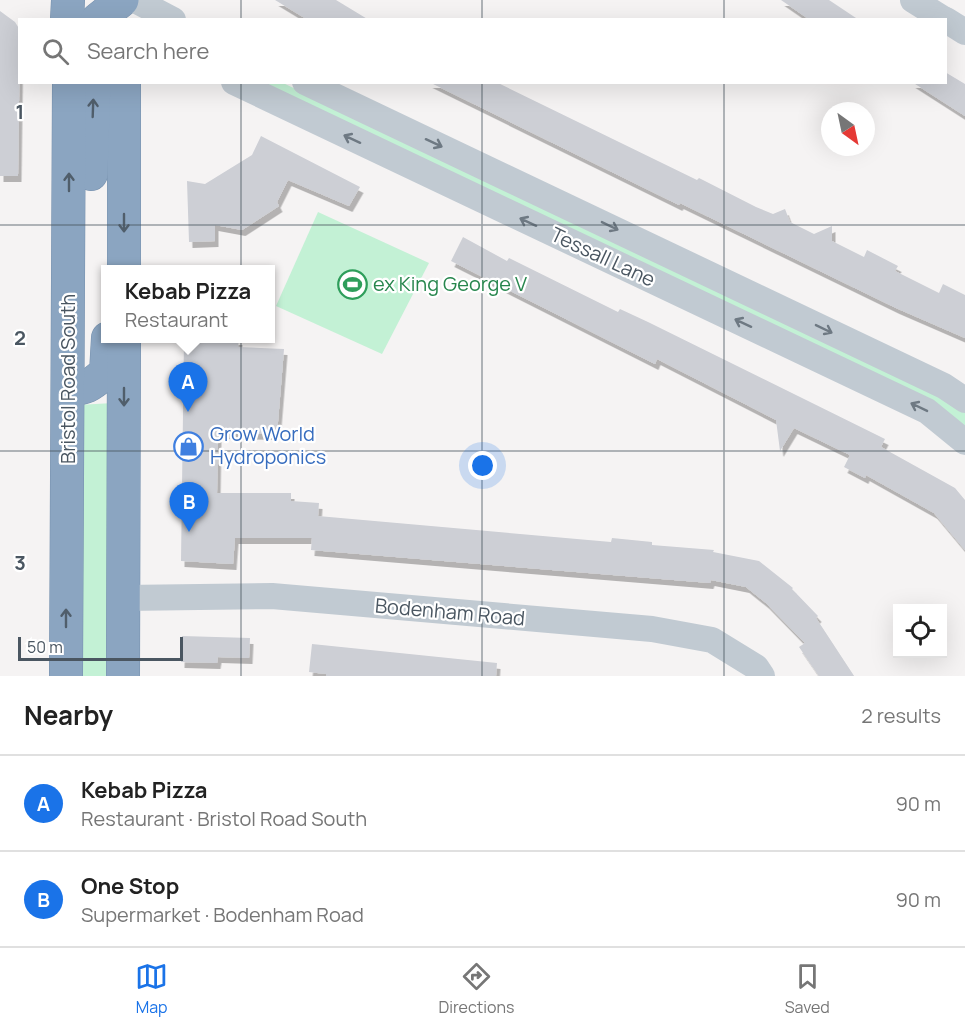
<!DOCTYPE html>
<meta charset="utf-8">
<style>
:root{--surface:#fff;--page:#f2f2f2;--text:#222;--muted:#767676;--line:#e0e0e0;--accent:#1a73e8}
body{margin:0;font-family:Manrope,sans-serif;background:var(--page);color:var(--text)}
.controls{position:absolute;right:18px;bottom:18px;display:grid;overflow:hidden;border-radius:0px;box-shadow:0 6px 24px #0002}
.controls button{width:54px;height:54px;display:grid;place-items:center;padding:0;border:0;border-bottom:2px solid var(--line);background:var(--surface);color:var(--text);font:30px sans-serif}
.compass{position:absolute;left:821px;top:102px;width:54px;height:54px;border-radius:50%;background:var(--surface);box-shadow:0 6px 24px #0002;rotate:147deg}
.scale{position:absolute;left:18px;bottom:15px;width:165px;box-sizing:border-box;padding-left:6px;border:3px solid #4a5661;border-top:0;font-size:16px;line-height:21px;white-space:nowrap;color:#4a5661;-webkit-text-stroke:4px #fff;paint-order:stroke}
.you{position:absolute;left:483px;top:466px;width:21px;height:21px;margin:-15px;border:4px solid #fff;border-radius:50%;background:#1a73e8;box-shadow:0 0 0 9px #1a73e833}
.badge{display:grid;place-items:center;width:39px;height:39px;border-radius:50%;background:var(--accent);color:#fff;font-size:20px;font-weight:700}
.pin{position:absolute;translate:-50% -50px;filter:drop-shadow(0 2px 3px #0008)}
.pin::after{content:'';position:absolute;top:32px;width:21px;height:18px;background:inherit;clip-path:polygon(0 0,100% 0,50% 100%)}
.popup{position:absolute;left:101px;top:265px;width:174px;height:78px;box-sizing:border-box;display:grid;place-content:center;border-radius:0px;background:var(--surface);filter:drop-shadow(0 2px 4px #0005);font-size:20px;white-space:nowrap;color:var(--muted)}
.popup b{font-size:22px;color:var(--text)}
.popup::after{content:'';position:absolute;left:50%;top:100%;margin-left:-12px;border:12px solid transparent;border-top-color:var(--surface)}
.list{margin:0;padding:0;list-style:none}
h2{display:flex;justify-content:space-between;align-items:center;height:78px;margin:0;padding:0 24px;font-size:26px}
h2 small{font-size:20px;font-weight:400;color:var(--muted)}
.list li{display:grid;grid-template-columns:39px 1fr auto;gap:18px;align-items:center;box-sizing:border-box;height:96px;padding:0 24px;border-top:2px solid var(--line)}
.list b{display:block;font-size:22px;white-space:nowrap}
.list p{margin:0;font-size:20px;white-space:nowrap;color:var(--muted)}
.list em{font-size:20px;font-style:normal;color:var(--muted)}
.icon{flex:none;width:33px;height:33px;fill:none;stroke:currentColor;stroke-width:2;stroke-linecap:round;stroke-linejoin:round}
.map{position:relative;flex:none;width:965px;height:676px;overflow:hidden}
.search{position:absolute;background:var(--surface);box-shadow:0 6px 24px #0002;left:18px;right:18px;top:18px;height:66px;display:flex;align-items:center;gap:15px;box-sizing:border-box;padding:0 21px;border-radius:0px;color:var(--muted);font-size:22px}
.sheet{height:270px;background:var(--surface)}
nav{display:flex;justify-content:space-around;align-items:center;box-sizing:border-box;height:84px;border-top:2px solid var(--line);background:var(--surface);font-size:16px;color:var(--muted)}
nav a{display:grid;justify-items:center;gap:3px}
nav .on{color:var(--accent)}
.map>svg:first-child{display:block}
.green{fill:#c3f1d5}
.building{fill:#cdcfd5;filter:url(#shadow)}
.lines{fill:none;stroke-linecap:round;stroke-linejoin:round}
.highway-casing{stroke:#7690ad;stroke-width:34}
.minor{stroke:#c1cad2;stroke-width:26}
.highway{stroke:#8ba5c1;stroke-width:33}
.oneway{stroke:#505e6b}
.oneway2{stroke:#6e7983}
.grid{fill:none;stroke:#4a5661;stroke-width:1.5;stroke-opacity:0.55}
.labels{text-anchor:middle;stroke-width:4.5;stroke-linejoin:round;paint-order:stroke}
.street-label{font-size:20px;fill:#4a5661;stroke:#fff}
.leisure-label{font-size:20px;fill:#27864d;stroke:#fff;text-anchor:start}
.shop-label{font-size:20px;fill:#366cbe;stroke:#fff;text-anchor:start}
.grid-label{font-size:20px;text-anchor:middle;font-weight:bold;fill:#4a5661;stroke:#fff;stroke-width:4.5;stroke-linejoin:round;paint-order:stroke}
</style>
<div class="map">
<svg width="965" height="676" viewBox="0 0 965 676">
<defs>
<filter id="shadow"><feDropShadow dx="3.5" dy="6" stdDeviation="0" flood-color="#0004"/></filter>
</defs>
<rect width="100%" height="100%" fill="#f5f3f3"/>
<g class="green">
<polygon points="260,83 283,83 939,392 965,410 965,435"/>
<polygon points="318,212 429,263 382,354 276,306"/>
<polygon points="113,403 111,676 75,676 78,405"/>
</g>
<g class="building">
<polygon points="275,0 336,0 369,20 308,20"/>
<polygon points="781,0 829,0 859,20 810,20"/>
<polygon points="0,11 15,22 20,30 18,176 0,176"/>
<polygon points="945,72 965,84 965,116 912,82 945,82"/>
<polygon points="429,82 496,82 697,180 699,178 756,207 773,214 785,209 790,222 814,234 832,226 832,241 864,257 867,250 898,266 895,271 939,293 943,284 965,295 965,338 896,308 680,203 679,205"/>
<polygon points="261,136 360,187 349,206 288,180 277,202 279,206 242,230 215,225 215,241 189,242 187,181 205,184 252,155"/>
<polygon points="463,237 507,261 509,258 618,312 620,309 648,322 885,439 881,447 955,488 965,500 965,550 934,513 866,475 865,478 844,467 850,455 794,428 780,451 776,420 657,359 655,364 451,261"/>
<polygon points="184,339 239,339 238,347 284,349 277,434 218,433 217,493 291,493 291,501 319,503 318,516 611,542 612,538 652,542 652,545 714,550 713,552 759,561 793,588 792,589 818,616 816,618 854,676 819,676 799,647 805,643 766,603 746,587 711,580 710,583 311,550 312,538 235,538 233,564 181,561"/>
<polygon points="182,636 250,638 249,658 218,657 217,663 181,662"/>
<polygon points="312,644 497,663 496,676 326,676 326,674 309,672"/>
</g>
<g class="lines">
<defs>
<g id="highway">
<polyline points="67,20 68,0"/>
<polyline points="97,20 122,0"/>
<polyline points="124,82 124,270"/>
<polyline points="91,174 94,82"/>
<path d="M69,387C86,391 93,383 106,372L108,338"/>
<polyline points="66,676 69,82"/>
<polyline points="123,676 124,338"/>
</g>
</defs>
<use href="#highway" class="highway-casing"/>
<g class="minor">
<polyline points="135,0 173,20"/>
<polyline points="913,0 945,20"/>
<polyline points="946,20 965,32"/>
<polyline points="234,82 927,411 965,442"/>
<polyline points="305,82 944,386 965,400"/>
<polyline points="124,598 272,596 652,629 712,640 756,667 762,676"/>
</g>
<use href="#highway" class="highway"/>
</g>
<defs><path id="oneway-shaft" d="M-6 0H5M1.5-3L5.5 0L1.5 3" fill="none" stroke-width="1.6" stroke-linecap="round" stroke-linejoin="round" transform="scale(1.5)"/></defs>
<g class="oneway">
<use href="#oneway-shaft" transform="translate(93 108) rotate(-88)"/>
<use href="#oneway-shaft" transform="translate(69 182) rotate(-90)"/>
<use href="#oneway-shaft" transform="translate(124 223) rotate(90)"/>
<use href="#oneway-shaft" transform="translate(124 397) rotate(90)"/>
<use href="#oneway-shaft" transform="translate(66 618) rotate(-90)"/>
</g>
<g class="oneway2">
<use href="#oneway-shaft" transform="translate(352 139) rotate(-155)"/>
<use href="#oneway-shaft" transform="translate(434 143) rotate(25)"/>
<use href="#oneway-shaft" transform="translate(528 222) rotate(-155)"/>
<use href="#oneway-shaft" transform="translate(610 226) rotate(26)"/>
<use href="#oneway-shaft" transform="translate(743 323) rotate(-155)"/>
<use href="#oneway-shaft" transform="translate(824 329) rotate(26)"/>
<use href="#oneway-shaft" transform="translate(919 407) rotate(-154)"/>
</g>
<path class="grid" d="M241,0V20M482,0V20M724,0V20M241,82V676M482,82V676M724,82V676M0,225H965M0,451H965"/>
<defs>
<symbol id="stadium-ring" viewBox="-11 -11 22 22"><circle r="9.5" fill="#fff" stroke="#2e9e5b" stroke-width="1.5"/><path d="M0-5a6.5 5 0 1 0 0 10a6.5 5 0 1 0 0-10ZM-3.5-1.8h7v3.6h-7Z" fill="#2e9e5b"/></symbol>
<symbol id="shop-ring" viewBox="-11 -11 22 22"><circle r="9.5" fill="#fff" stroke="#3f7fe0" stroke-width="1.5"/><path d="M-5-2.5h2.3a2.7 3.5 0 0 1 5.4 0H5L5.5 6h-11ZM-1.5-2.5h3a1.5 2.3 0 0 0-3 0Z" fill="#3f7fe0"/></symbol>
</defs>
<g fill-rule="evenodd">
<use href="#stadium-ring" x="336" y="268" width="33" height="33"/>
<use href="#shop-ring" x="172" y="430" width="33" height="33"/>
</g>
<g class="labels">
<g class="street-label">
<text transform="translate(603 257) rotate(25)" y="7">Tessall Lane</text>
<text transform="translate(68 379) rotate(-90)" y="7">Bristol Road South</text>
<text transform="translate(450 612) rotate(5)" y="7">Bodenham Road</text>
</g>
<g class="leisure-label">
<text x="373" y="291">ex King George V</text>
</g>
<g class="shop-label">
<text x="210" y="441">Grow World<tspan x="210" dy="23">Hydroponics</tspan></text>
</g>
</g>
<g class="grid-label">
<text x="20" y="119">1</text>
<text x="20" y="345">2</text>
<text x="20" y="570">3</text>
</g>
</svg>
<div class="controls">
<button><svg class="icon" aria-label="locate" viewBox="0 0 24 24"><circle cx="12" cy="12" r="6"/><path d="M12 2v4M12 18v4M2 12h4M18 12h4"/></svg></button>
</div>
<svg class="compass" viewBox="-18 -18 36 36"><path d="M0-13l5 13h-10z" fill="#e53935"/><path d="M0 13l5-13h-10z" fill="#767676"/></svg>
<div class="scale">50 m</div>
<div class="you"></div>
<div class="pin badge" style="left:188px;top:412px">A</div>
<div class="popup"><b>Kebab Pizza</b>Restaurant</div>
<div class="pin badge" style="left:189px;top:532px">B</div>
<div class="search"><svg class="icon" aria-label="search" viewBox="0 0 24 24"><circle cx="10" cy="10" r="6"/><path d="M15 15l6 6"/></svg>Search here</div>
</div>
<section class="sheet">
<h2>Nearby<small>2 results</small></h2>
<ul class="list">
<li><span class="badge">A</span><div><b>Kebab Pizza</b><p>Restaurant · Bristol Road South</p></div><em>90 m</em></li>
<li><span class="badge">B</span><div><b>One Stop</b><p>Supermarket · Bodenham Road</p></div><em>90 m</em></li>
</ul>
</section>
<nav>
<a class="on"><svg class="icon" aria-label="map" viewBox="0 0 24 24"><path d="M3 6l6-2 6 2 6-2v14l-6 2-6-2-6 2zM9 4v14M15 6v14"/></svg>Map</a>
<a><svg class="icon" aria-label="directions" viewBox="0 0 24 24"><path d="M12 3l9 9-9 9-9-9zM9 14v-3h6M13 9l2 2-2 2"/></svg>Directions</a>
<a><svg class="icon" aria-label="saved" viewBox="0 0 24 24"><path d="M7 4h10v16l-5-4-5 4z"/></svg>Saved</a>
</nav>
